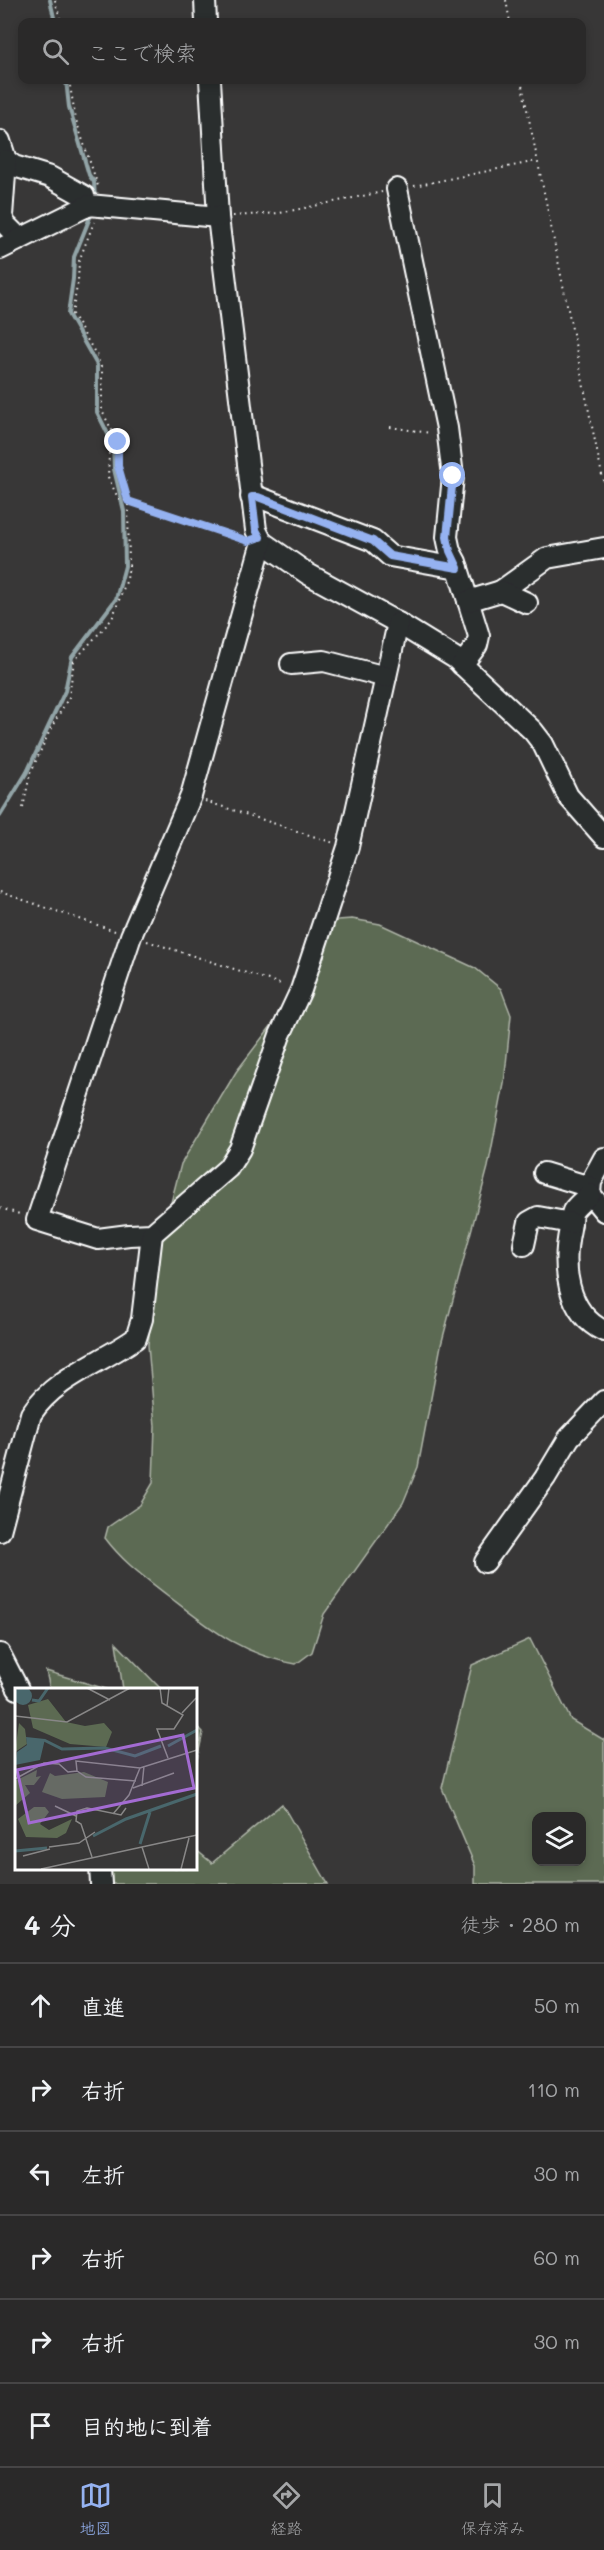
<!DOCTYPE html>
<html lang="ja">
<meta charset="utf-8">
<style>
:root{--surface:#2a2929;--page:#363535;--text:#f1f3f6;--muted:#a5a6a8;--line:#464546;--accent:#95b2f1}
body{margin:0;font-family:Mali,"Klee One",sans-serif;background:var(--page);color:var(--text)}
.controls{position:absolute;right:18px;bottom:18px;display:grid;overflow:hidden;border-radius:12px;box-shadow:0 3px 9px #0003}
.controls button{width:54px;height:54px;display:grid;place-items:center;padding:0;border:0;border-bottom:2px solid var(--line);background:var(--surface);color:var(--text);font:30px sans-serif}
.stop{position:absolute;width:18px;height:18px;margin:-14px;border:4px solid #95b2f1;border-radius:50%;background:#fff}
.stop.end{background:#95b2f1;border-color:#fff;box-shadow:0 2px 6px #0008}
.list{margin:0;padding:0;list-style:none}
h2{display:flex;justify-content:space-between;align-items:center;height:78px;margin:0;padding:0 24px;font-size:26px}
h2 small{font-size:20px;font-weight:400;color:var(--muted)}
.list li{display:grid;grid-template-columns:39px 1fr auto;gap:18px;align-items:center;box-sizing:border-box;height:84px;padding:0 24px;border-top:2px solid var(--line)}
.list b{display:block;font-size:22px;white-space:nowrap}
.list em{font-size:20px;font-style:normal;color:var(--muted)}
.icon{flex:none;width:33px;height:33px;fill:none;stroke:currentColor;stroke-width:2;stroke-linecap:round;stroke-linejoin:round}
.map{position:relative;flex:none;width:604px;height:1884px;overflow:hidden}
.search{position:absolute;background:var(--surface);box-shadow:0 3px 9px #0003;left:18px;right:18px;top:18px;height:66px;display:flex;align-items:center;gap:15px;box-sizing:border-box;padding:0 21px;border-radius:12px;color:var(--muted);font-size:22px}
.sheet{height:582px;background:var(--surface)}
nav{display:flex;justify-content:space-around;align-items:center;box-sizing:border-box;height:84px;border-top:2px solid var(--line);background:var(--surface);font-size:16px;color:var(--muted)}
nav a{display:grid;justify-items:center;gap:3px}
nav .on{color:var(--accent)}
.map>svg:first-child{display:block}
.green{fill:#5c6a52;stroke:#aeb4a8;stroke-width:1.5;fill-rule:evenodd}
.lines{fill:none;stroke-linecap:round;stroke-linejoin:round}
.stream{stroke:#92a4a7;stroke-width:4}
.minor-casing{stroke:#fff;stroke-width:24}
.path{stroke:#fff;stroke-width:2;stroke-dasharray:1.5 4.5;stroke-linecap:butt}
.minor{stroke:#2a2d2e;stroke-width:20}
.route{stroke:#95b2f1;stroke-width:8}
.inset-river{fill:none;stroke:#49676c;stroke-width:3}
.inset-road{fill:none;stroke:#888787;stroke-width:1.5}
.view{fill:#a36bd2;fill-opacity:0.15;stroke:#a36bd2;stroke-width:3}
.inset-edge{fill:none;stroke:#fff;stroke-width:3}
</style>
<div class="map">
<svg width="604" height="1884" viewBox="0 0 604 1884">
<rect width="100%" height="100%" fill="#383737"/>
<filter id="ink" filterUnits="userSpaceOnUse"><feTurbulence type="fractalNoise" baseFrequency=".0167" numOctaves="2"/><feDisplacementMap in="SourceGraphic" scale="12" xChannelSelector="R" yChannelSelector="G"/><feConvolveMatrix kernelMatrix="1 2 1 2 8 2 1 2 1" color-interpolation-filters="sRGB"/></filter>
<g filter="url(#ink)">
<g class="green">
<path d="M352,919L380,924L475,968L501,989L511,1015L504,1084L488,1167L441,1345L418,1467L403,1503L324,1614L312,1652L296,1664C240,1654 211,1629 167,1595C143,1576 124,1563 105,1538L108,1527L140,1505L153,1483L155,1426L148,1345L158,1253L181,1164L236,1072L281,1013L324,933L338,920Z"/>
<path d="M530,1639L571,1720L604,1740V1884H475V1866L442,1788L472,1665ZM536,1816H582V1862H536Z"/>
<polygon points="116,1643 161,1689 123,1689"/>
<polygon points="46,1671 106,1689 50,1689"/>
<polygon points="195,1724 203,1732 195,1769"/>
<polygon points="282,1804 328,1884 102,1884 96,1868 195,1868 195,1849 212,1863"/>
</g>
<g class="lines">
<g class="stream">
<polyline points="50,0 55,22"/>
<polyline points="66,80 69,107 89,175 94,182 95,200"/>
<polyline points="0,816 27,772 65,691 72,657 116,599 125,566 124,511 114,469 113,444 97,412 97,365 68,314 73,279 74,257 93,210"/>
</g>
<defs>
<g id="minor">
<polyline points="205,0 206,22"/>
<polyline points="210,80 218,217 256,530 262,542 308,574 398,623 455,658 533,731 543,744 568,796 604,837"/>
<polyline points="0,141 6,160 14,166 50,177 84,196 86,207"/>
<polyline points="6,160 2,216 5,224 20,239"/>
<polyline points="397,189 447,428 453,476 447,537 450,551 456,562 479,636 477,645 462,665"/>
<polyline points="0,249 89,205 218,217"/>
<polyline points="251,497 258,497 373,541 390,556 458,568"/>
<polyline points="262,542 191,796 131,936 37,1220 98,1239 129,1235 152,1234 228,1168 240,1149 280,1035 301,990 348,847 398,623"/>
<polyline points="501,591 547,558 604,548"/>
<polyline points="468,601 501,591 527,603"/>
<polyline points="291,664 324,661 386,677"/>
<polyline points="604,1158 591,1182 590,1194 604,1211"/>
<polyline points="544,1173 590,1187"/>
<path d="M590,1194C585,1199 577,1205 573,1211C571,1215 571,1224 570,1229C562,1265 566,1313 604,1331"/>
<polyline points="524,1245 529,1222 538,1217 571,1223"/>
<path d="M0,1531L31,1414C55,1377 101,1363 136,1338L142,1319L152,1234"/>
<polyline points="485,1562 545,1478 569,1438 604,1401"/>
<polyline points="0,1654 18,1689"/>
<polyline points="100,1868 101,1884"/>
</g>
</defs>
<use href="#minor" class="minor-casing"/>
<g class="path">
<polyline points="55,0 61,22"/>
<polyline points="506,0 510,22"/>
<polyline points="69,80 76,120 98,186"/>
<polyline points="521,80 604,485"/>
<polyline points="414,186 537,161"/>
<polyline points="233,216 280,213 382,192"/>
<polyline points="390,427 430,433"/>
<polyline points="109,453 108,477 118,498 243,539"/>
<polyline points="205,801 334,843"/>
<polyline points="23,808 30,774 51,728 69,697 74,661 112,619 127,579 129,566 128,501 118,466 118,442 102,411 102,370 97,356 72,314 78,281 79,261 94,222"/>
<polyline points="0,892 115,931"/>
<polyline points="147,941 284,985"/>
<polyline points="0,1208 23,1215"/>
</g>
<use href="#minor" class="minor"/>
</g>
</g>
<g class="lines" filter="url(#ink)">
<polyline class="route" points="118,442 118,466 128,501 248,541 260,537 256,530 252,497 258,497 373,541 390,556 458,568 450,551 447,537 453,476"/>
</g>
<g transform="translate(15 1688)">
<rect width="182" height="182" fill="#383737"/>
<path d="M33,11L51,34L70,38L89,35L97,44L91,59L55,56L18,40L13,17ZM4,35L10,41L12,56L0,64ZM22,82L21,89L26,88L19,97H10L15,105L0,118V93ZM69,84L93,94L90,109L47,111L27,104L35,85L40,88ZM19,119H30L34,124L25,136L34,142L57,131L51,145L42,150L11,149L3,131Z" fill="#5c6a52"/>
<path d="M-1 8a9 9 0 1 1 18 0a9 9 0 1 1-18 0ZM11,49L30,51L25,72L0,77L2,64L12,57Z" fill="#49676c"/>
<path class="inset-river" d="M17,12L24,13L33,0M29,52L47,61L90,60L120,68L146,58M153,58L182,42M78,148L111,131L182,106M125,156L135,124M0,163L32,160"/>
<path class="inset-road" d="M72,0L95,12M145,0L147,15L168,27L159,41H142L153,70M152,18L154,0M167,25L181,10M0,28L52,34L115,0M62,83L61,73L125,80L182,62M0,91L29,75L44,76L53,84L62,83L71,89L121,93M127,98L129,78M118,100L159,85M40,118L61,128M98,126L114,107L125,80M34,159L64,155L80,144M127,159L134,181M8,168L35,161M77,169L66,136L61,133L62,123L72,120L106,127L111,120M26,181L182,147M166,181L174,150"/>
<path class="view" d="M168,47L179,100L14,135L2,82Z"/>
<rect width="182" height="182" class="inset-edge"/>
</g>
</svg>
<div class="controls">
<button><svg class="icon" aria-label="layers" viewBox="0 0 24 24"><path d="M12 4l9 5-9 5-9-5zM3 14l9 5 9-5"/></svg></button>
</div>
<div class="stop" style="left:453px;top:476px"></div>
<div class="stop end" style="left:118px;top:442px"></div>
<div class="search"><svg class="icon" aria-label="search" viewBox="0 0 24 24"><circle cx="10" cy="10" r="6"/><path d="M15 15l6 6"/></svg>ここで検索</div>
</div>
<section class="sheet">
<h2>4 分<small>徒歩 · 280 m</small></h2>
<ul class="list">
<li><svg class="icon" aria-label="ahead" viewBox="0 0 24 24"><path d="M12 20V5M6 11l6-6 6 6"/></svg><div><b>直進</b></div><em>50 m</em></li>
<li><svg class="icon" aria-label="right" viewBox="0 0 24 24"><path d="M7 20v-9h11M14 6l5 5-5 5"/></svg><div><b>右折</b></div><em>110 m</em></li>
<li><svg class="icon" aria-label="left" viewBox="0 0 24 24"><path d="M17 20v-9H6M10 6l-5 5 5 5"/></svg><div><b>左折</b></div><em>30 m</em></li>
<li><svg class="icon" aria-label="right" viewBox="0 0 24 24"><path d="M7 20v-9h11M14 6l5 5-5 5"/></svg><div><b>右折</b></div><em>60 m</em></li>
<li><svg class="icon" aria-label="right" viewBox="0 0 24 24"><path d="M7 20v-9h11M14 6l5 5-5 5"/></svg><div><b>右折</b></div><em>30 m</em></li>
<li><svg class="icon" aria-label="arrive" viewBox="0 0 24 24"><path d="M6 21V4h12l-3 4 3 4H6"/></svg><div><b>目的地に到着</b></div></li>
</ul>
</section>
<nav>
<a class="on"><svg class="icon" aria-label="map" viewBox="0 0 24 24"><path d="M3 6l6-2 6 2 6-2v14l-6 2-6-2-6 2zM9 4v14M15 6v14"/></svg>地図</a>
<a><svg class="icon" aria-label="directions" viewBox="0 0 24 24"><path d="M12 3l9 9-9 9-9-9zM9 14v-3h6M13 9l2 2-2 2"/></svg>経路</a>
<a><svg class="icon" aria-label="saved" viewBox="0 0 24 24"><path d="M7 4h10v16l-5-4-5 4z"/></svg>保存済み</a>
</nav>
